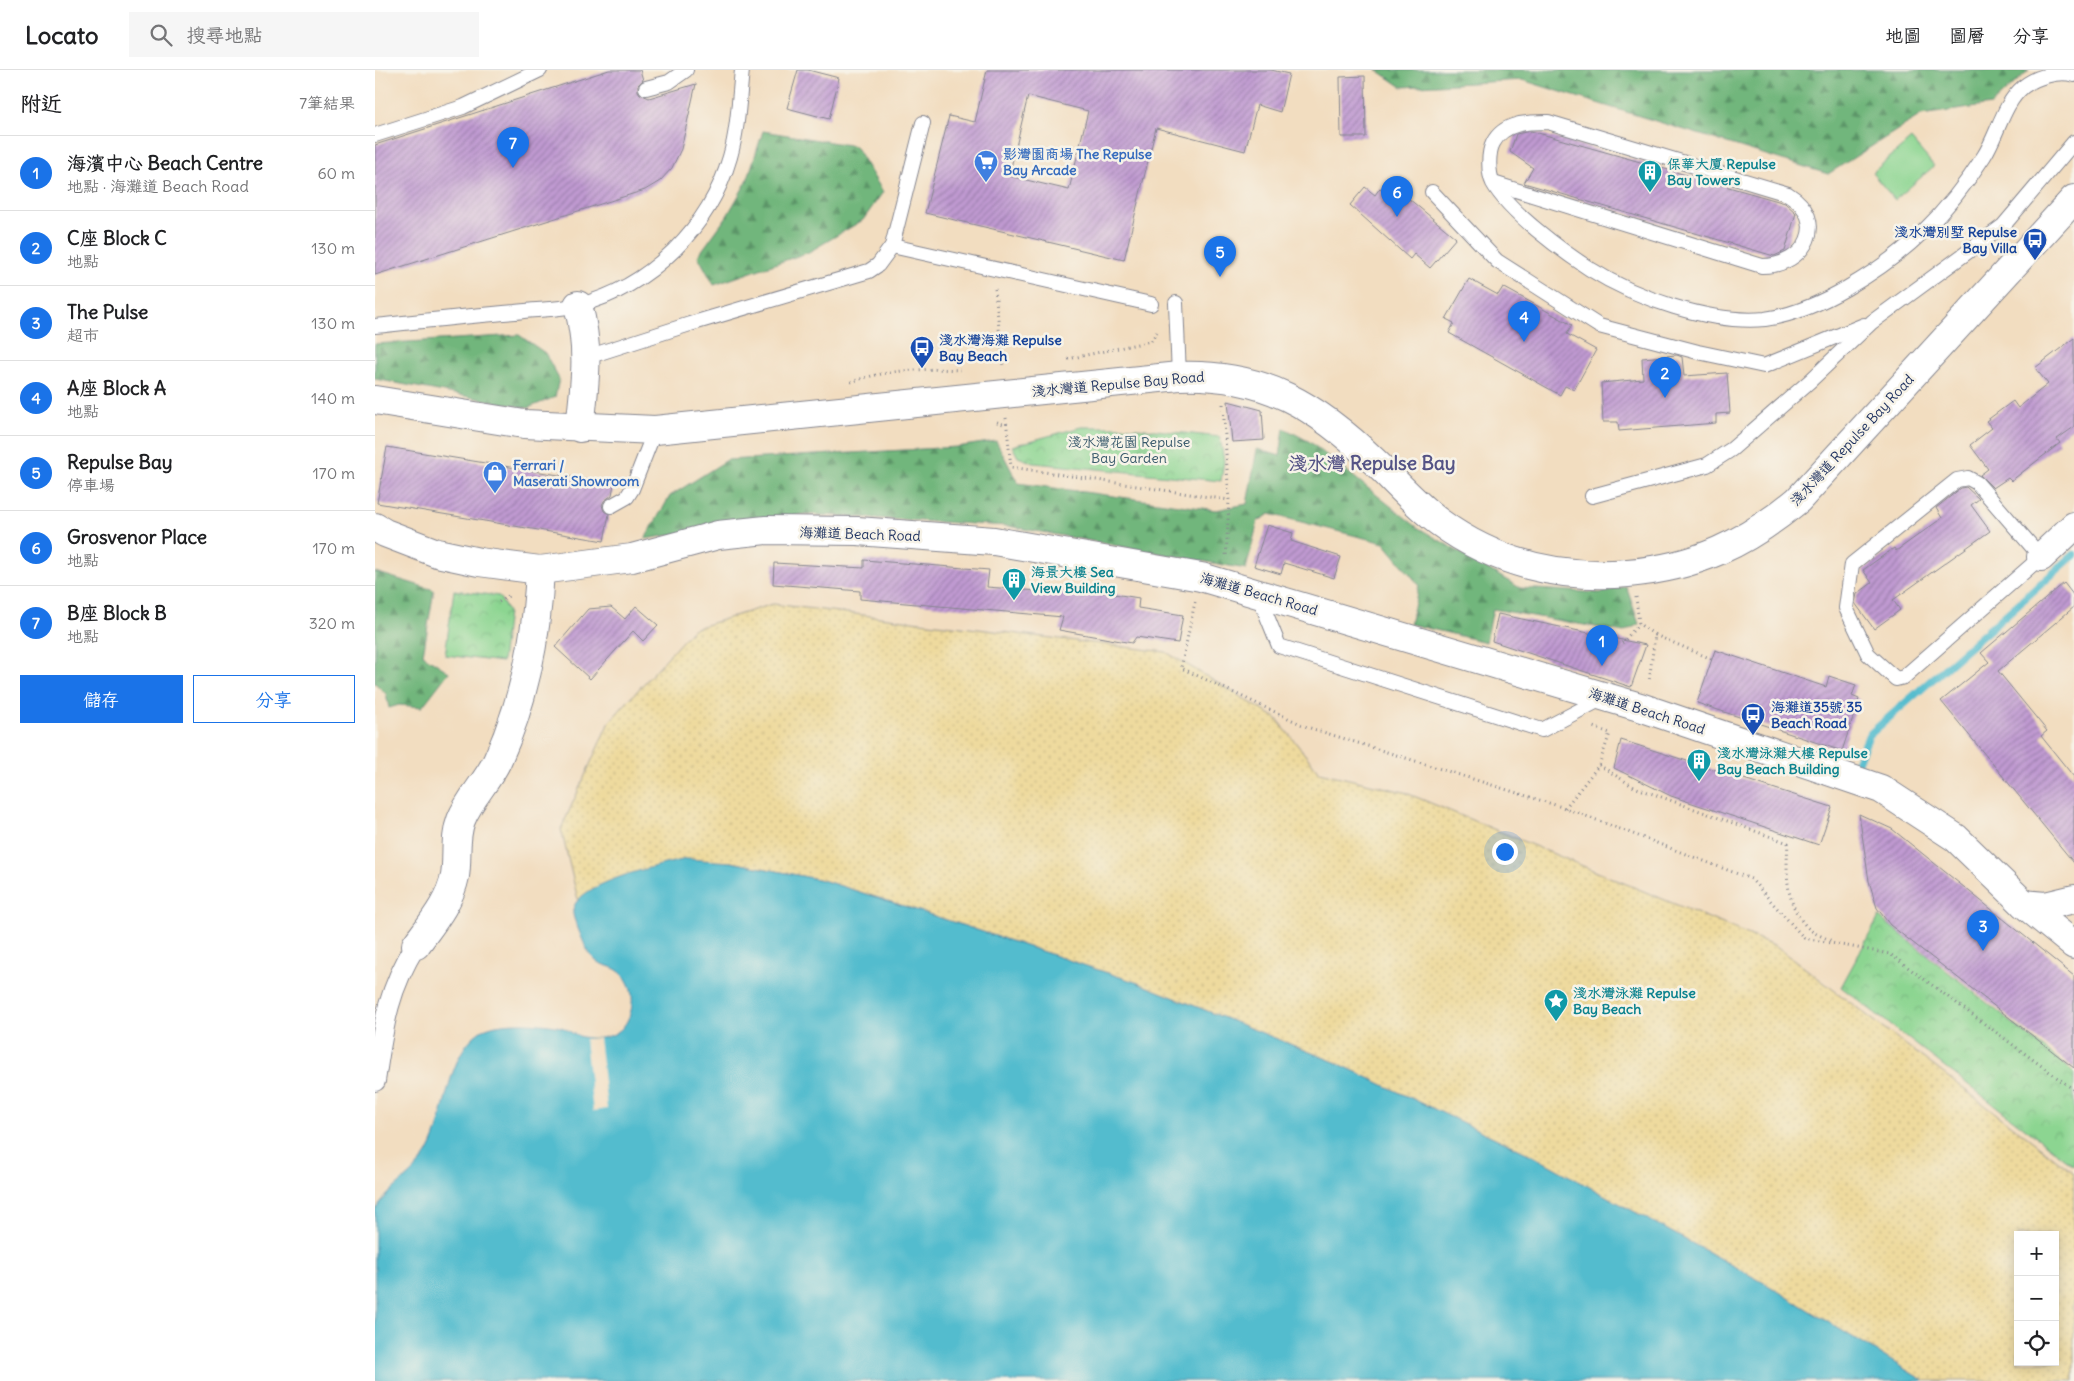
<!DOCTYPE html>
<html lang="zh-TW">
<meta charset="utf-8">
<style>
:root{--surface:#fff;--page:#f6f6f6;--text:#202124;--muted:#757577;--line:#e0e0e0;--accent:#1a73e8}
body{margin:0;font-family:Delius,"LXGW WenKai TC",sans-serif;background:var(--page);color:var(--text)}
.controls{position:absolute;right:15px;bottom:15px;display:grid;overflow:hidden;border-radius:0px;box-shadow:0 2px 12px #0003}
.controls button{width:45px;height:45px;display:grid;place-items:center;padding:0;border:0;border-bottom:1px solid var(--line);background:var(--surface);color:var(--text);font:25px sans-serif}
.you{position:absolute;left:1129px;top:781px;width:18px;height:18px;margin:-12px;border:4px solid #fff;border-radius:50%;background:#1a73e8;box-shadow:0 0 0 8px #1a73e833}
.badge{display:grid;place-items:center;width:32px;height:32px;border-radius:50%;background:var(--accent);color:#fff;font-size:16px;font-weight:700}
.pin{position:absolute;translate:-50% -41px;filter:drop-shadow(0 1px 2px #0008)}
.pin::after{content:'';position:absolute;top:26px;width:18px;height:15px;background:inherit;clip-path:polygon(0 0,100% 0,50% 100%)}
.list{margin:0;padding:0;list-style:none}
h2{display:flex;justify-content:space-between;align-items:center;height:65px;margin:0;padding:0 20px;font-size:21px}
h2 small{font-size:16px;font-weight:400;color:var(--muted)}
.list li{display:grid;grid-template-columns:32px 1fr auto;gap:15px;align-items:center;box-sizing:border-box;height:75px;padding:0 20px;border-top:1px solid var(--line)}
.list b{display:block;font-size:19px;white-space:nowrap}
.list p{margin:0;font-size:16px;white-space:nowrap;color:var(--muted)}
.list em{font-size:16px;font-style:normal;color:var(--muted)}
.actions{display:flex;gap:10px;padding:15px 20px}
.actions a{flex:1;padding:11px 0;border:1px solid var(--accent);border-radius:0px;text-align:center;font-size:18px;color:var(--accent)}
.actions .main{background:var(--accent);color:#fff}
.icon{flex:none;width:28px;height:28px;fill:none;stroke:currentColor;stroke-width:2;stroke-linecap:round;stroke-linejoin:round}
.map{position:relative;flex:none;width:1699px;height:1311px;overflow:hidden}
header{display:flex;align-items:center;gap:30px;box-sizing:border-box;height:70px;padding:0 25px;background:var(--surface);border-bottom:1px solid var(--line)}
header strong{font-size:24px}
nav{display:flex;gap:28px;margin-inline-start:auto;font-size:18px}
.search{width:350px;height:45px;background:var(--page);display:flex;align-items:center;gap:12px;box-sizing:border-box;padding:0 18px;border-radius:0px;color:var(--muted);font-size:19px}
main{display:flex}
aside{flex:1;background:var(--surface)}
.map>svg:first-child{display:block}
.grass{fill:#8cd591;stroke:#548278}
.forest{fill:url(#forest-firs);stroke:#46726c}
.sand{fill:url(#sand-dots);stroke:#84847e;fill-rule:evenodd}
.park{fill:url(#park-crowns);stroke:#548278}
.water{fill:#52bcce;stroke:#367696}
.pier{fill:#f2ddc0}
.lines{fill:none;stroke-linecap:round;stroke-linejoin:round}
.stream{stroke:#52bcce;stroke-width:8}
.building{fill:url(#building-hatch);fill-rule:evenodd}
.service-casing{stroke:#86868f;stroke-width:16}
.pedestrian-casing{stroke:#86868f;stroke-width:22}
.minor-casing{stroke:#86868f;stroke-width:30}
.secondary-casing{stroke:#86868f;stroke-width:30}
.path{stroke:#86868f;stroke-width:3;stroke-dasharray:1 4;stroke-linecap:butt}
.service{stroke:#fff;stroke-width:14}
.pedestrian{stroke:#fff;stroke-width:20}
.minor{stroke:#fff;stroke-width:28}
.secondary{stroke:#fff;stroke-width:28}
.labels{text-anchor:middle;stroke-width:5;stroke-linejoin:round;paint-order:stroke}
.shop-label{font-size:14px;font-weight:bold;fill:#366cbe;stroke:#f7f3e8;text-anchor:start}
.culture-label{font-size:14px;font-weight:bold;fill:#0d838f;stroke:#f7f3e8;text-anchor:start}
.transit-label{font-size:14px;font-weight:bold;fill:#164399;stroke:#f7f3e8;text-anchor:start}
.street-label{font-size:14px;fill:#1b2f5e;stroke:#f7f3e8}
.park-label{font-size:14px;fill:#37586b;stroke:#f7f3e8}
.district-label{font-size:19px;font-weight:bold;fill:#555486;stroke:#f7f3e8}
</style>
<header>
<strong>Locato</strong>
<div class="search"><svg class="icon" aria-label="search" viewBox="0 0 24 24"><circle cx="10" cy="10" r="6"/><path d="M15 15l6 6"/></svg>搜尋地點</div>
<nav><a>地圖</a><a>圖層</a><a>分享</a></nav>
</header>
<main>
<aside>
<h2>附近<small>7筆結果</small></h2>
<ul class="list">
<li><span class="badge">1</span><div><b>海濱中心 Beach Centre</b><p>地點 · 海灘道 Beach Road</p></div><em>60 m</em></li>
<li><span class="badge">2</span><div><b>C座 Block C</b><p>地點</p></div><em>130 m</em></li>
<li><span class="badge">3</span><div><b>The Pulse</b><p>超市</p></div><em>130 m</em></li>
<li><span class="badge">4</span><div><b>A座 Block A</b><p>地點</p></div><em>140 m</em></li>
<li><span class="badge">5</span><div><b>Repulse Bay</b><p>停車場</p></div><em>170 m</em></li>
<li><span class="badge">6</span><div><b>Grosvenor Place</b><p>地點</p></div><em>170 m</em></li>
<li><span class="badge">7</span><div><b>B座 Block B</b><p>地點</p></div><em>320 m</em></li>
</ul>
<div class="actions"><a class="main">儲存</a><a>分享</a></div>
</aside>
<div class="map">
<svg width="1699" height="1311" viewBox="0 0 1699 1311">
<defs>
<pattern id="forest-firs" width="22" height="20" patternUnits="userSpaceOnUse" patternTransform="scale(1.25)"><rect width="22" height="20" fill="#71b67b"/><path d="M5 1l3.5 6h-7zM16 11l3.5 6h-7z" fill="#5c9468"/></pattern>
<pattern id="sand-dots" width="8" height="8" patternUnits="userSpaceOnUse" patternTransform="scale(1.25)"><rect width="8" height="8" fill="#eeda9e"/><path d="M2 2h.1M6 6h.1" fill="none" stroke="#ccbb8a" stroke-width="1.8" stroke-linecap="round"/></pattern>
<pattern id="park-crowns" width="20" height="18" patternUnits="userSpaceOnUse" patternTransform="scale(1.25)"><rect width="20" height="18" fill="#8cd591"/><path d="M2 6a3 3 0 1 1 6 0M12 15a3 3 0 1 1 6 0" fill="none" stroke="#78b77f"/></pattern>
<pattern id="building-hatch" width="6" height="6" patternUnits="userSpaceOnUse" patternTransform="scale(1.25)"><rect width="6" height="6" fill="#c09ad1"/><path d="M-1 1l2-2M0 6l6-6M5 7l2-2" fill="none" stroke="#9b7ead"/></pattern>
</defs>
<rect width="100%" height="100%" fill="#f7f3e8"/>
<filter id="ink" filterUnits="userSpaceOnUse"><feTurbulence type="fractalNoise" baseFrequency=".02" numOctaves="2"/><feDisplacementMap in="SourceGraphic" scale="10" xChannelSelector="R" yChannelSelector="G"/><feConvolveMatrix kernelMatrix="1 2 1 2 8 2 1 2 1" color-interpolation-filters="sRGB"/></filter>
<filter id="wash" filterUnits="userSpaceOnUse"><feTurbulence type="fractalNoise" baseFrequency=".0096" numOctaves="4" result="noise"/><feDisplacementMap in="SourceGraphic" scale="20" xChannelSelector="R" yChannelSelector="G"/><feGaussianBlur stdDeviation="1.12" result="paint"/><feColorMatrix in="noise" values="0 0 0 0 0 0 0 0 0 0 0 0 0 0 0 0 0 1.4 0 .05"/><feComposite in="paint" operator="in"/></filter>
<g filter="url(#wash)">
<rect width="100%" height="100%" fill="#f2ddc0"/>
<polygon class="grass" points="1536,69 1559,96 1520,130 1497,103"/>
<g class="forest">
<polygon points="1002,0 1654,0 1616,35 1546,45 1453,104 1147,10 1027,17"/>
<polygon points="388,61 480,76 508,122 488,150 434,182 339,215 323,186 352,146 372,111"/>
<polygon points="144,265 170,283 184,309 180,327 153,338 0,309 0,274"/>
<polygon points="909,358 935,372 1042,457 1145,518 1226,523 1251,516 1264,554 1249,562 1118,539 1111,572 1035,554 1044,515 1009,473 895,444 883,451 871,499 633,456 430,444 270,469 295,426 352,390 582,377 621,371 643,413 841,440 872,434 882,379 905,386"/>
<polygon points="0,502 59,520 48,585 74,602 47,637 24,635 14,638 11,624 0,613"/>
</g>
<path class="sand" d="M398,534L791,582L901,648L944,702L1029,722L1401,876L1699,1103V1311H1549L1391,1214L1158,1086L962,993L760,912L538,839L447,810L356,792L226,815L203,830L186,759L234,652L318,559ZM1643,1165H1680V1292H1643Z"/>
<g class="park">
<polygon points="706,357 753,357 845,367 849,391 846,411 659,393 643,387 637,376"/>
<polygon points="79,520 124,526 133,542 127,592 70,585"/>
<polygon points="1504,847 1699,1002 1699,1096 1466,917"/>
</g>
<path class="water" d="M312,789L356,792L447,810L538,839L760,912L962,993L1158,1086L1391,1214L1549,1311H0V1140C14,1118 40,1105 53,1082C73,1047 70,978 111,958C130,950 167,953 186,957C191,958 195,962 199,964C214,971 237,970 248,957C262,940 260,911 242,900C236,896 226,895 221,891C213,884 208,871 204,861C202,855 197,847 198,840C202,812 289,794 312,789Z"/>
<polygon class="pier" points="224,968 232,1039 218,1041 210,969"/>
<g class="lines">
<polyline class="stream" points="1480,698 1494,665 1699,485"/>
</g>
<g id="blocks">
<g class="building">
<polygon points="234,0 265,0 268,10 263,15 263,21 265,24 274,28 321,14 306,79 297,98 285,111 270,120 0,205 0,75"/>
<polygon points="423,0 433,0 464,8 454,49 412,38"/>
<path d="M612,0H896L914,4L905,42L882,35L870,81L781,58L749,190L550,143L574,46L600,52ZM653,26L713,41L694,120L634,106Z"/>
<polygon points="990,6 991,67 966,67 965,7"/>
<polygon points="1156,61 1410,133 1421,143 1410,181 1399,186 1149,113 1158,98 1135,82 1141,64"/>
<polygon points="990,117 1000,125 1005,118 1016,127 1027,123 1081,168 1055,198 1039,184 1035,189 975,135"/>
<polygon points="1094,209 1123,225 1128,217 1197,255 1192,264 1221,280 1199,320 1190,316 1185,325 1074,263 1079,253 1071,249"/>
<polygon points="1699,268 1699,357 1682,369 1685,373 1636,411 1633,408 1618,418 1605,405 1613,399 1595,375 1617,358 1611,351 1638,331 1643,338 1673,314 1660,298"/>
<polygon points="1302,285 1307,287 1309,306 1352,303 1355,343 1341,344 1341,353 1244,361 1243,352 1228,352 1226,313 1268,309 1267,288"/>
<polygon points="853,331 887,340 889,370 857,372"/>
<polygon points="12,377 239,414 237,425 229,431 227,435 229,441 234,444 229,471 2,433"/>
<polygon points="1591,417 1604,429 1596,435 1615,461 1518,530 1525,540 1499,559 1480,533 1482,524 1497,513 1488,500 1519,478 1521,481 1567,448 1561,438 1586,418"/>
<polygon points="892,455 918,463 916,471 966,487 959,508 909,493 906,504 879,496"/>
<polygon points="489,490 614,500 612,517 687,523 689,516 764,528 763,538 808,545 803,573 761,567 757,573 684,560 688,547 485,529 485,521 398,514 399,493 489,498"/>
<polygon points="1689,513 1699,526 1699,537 1623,601 1672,661 1666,666 1699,707 1699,793 1566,631 1614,592 1606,583"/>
<polygon points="261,536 283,555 268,571 258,561 215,609 180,577 213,539 236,537 250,549"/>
<polygon points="1123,544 1271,575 1256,617 1117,571"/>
<polygon points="1340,580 1451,617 1454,606 1481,615 1477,626 1484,629 1467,681 1322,633"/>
<polygon points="1246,670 1457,737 1444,775 1296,726 1239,698"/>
<polygon points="1484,744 1517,759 1699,906 1699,998 1515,855 1502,838 1494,811"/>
</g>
</g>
</g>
<g filter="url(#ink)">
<use href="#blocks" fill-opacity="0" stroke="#86868f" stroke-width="1"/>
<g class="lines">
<defs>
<g id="service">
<polyline points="271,18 294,12 311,0"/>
<polyline points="0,65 88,37 165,0"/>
<path d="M1118,113L1387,196C1431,196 1455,150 1413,124L1173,52C1153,52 1129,52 1118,73C1113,83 1113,103 1118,113C1134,142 1187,181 1215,199C1261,228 1335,254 1390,249C1420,245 1446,233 1472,218C1531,184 1572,144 1609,86C1623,64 1628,34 1648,17C1660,7 1684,0 1699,5"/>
<polyline points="1057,122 1122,191 1224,256 1323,282 1389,296 1489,255"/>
<polyline points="517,176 776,234"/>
<polyline points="801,233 804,306"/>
<path d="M0,256C47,251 93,246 140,242C161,239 184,240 204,235C275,217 335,157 355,87C363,59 364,29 367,0"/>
<polyline points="212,287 315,254 494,201 503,195 517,176 548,53"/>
<polygon points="1593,408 1602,413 1666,487 1529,607 1521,609 1493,584 1471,538 1477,494 1582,410"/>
<polyline points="1217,426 1332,395 1357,379 1435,311 1497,252 1628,156 1699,72"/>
<polyline points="236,436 252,427 257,419 280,360"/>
<polyline points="883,524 904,576 1167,660 1230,627"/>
</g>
<path id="pedestrian" d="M0,1011C8,958 12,921 41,875"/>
<g id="minor">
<path d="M203,235C215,280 210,312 205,358"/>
<polyline points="0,457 10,463 62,483 104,492 165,500 257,488 343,465 391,460 482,461 619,471 826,507 1268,638 1506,719 1581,768 1649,834 1699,875"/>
<polyline points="1666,487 1699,456"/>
<polyline points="1649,834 1670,836 1699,829"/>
<path d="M41,875C56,854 75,832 80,806C83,787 79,768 86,750C94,729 112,712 122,691C149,632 162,565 165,500"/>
</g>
<path id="secondary" d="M0,330L149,354L280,360L804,306C889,303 942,336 1001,393C1022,413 1041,435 1064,452C1120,493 1185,509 1253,503C1321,497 1370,474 1423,430L1699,129"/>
</defs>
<use href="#service" class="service-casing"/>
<use href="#pedestrian" class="pedestrian-casing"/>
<use href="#minor" class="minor-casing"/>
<use href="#secondary" class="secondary-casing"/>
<g class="path">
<polyline points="620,219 628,297"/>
<polyline points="693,289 776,271 782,262"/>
<path d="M476,312C510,300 549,298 585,300"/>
<polyline points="848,334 854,430 851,488"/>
<polyline points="631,348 636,397 854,430"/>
<polyline points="622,352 631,355"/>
<polyline points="1261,527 1264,554 1280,565 1274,612"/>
<polyline points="124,532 135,525"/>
<polyline points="820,532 806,598 932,657 1190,738 1376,809 1429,868 1515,884 1699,1020"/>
<polyline points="1280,565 1339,590"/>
<polyline points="1247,573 1264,554"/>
<path d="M1224,695L1259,717L1413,773C1411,803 1410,835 1433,858C1439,864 1449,867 1457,871"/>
<polyline points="1190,738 1224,695 1235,663 1215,656"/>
</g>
<use href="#service" class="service"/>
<use href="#pedestrian" class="pedestrian"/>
<use href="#minor" class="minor"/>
<use href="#secondary" class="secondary"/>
</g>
</g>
<defs>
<symbol id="supermarket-pin" viewBox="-11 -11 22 30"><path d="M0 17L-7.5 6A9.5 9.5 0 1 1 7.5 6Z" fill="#3f7fe0" stroke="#f7f3e8"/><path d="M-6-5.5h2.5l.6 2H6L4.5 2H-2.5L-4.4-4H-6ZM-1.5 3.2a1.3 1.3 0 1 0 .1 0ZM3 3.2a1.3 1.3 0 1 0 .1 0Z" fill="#fff"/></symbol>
<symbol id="building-pin" viewBox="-11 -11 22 30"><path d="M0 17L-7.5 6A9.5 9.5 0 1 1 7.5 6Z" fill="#0f9aa8" stroke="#f7f3e8"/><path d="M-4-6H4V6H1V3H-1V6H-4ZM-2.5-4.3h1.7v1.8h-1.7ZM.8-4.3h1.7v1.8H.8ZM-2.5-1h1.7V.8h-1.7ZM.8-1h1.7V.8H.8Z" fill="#fff"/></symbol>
<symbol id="bus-pin" viewBox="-11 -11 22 30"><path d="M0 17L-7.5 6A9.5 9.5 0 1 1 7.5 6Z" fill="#1a4fb4" stroke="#f7f3e8"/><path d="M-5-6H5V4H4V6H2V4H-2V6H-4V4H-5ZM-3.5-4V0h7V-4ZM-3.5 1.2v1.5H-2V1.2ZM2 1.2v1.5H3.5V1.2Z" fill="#fff"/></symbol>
<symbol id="shop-pin" viewBox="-11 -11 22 30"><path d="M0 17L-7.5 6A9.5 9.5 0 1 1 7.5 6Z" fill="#3f7fe0" stroke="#f7f3e8"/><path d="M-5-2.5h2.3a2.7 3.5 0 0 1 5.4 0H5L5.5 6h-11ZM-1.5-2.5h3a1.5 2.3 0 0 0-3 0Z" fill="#fff"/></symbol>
<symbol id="sight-pin" viewBox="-11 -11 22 30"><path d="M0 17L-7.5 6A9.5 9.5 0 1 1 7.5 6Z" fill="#0f9aa8" stroke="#f7f3e8"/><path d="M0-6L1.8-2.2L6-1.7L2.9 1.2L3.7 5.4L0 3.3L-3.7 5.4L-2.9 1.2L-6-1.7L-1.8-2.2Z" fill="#fff"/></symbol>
</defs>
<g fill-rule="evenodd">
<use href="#supermarket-pin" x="597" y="78" width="28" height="38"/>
<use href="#building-pin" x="1261" y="88" width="28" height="38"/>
<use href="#bus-pin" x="1646" y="156" width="28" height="38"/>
<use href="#bus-pin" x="533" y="264" width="28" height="38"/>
<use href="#shop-pin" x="106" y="389" width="28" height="38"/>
<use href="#building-pin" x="625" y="496" width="28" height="38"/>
<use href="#bus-pin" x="1364" y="631" width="28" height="38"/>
<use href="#building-pin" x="1310" y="677" width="28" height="38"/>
<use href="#sight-pin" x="1167" y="917" width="28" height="38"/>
</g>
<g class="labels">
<g class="shop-label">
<text x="628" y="89">影灣園商場 The Repulse<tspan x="628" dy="16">Bay Arcade</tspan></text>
<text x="138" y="400">Ferrari /<tspan x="138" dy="16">Maserati Showroom</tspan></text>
</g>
<g class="culture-label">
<text x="1292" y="99">保華大廈 Repulse<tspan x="1292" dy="16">Bay Towers</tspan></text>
<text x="656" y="507">海景大樓 Sea<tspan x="656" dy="16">View Building</tspan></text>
<text x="1342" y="688">淺水灣泳灘大樓 Repulse<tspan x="1342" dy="16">Bay Beach Building</tspan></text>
<text x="1198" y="928">淺水灣泳灘 Repulse<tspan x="1198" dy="16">Bay Beach</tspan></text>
</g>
<g class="transit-label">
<text x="1642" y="167" text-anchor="end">淺水灣別墅 Repulse<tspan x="1642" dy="16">Bay Villa</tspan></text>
<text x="564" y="275">淺水灣海灘 Repulse<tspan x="564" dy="16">Bay Beach</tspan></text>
<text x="1396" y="642">海灘道35號 35<tspan x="1396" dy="16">Beach Road</tspan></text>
</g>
<g class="street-label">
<text transform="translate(743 314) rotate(-5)" y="5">淺水灣道 Repulse Bay Road</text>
<text transform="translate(1477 370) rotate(-47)" y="5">淺水灣道 Repulse Bay Road</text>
<text transform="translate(485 464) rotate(2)" y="5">海灘道 Beach Road</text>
<text transform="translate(884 524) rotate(16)" y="5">海灘道 Beach Road</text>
<text transform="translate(1272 641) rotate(18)" y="5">海灘道 Beach Road</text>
</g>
<g class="park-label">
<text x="754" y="377">淺水灣花園 Repulse<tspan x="754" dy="16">Bay Garden</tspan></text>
</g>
<g class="district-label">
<text x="997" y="400">淺水灣 Repulse Bay</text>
</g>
</g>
</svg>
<div class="controls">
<button>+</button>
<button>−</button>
<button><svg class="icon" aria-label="locate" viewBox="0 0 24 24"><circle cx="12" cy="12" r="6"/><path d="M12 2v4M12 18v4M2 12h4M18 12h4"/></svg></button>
</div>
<div class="you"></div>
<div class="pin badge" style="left:1227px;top:596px">1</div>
<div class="pin badge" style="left:1290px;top:328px">2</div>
<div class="pin badge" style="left:1608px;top:881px">3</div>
<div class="pin badge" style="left:1149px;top:272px">4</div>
<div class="pin badge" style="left:845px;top:207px">5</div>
<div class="pin badge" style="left:1022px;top:147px">6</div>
<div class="pin badge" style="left:138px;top:98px">7</div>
</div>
</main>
